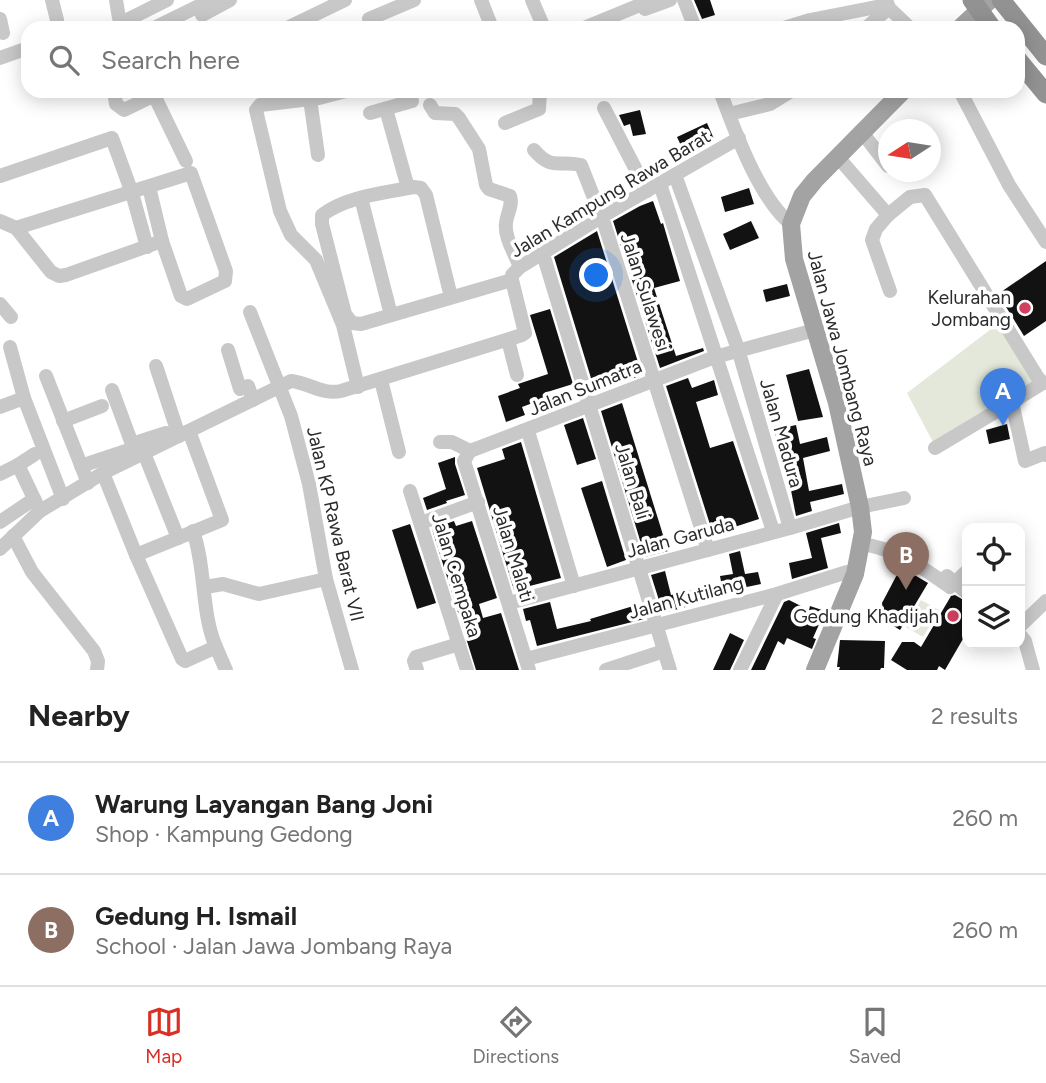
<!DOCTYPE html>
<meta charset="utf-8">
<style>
:root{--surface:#fff;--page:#f6f6f6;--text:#222;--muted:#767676;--line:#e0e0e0;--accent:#d93025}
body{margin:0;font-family:Figtree,sans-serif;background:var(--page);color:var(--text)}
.controls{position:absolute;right:21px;bottom:21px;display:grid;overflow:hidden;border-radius:14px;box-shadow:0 4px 18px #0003}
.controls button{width:63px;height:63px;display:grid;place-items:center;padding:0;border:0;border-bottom:2px solid var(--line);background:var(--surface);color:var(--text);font:35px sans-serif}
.compass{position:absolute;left:878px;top:119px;width:63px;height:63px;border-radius:50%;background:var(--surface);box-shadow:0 4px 18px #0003;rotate:258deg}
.you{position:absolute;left:597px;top:276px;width:24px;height:24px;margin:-18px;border:5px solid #fff;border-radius:50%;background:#1a73e8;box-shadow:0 0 0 10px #1a73e833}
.badge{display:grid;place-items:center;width:46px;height:46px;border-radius:50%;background:var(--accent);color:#fff;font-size:23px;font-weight:700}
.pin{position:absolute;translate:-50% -58px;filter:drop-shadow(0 2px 4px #0008)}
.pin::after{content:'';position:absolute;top:37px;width:24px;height:21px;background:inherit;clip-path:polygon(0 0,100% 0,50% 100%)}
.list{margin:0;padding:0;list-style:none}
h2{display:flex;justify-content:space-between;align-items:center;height:91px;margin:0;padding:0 28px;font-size:30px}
h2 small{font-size:23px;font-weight:400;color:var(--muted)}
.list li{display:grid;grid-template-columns:46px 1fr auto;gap:21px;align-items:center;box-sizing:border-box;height:112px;padding:0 28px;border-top:2px solid var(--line)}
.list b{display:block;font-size:26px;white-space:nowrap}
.list p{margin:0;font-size:23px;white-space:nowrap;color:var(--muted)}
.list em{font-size:23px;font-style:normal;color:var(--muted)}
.icon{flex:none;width:38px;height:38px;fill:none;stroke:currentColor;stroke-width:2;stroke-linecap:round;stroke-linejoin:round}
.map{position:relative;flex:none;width:1046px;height:670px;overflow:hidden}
.search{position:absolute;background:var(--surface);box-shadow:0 4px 18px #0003;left:21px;right:21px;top:21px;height:77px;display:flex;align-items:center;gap:18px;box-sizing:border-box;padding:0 24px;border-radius:21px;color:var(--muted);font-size:26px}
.sheet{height:315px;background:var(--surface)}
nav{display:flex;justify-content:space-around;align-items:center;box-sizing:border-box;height:98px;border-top:2px solid var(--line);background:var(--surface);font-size:19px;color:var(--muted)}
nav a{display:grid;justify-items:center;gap:4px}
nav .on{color:var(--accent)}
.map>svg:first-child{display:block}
.green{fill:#e3e8da}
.building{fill:#121212}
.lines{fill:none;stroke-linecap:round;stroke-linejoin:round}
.minor{stroke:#c8c8c8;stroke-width:14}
.major{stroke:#a3a3a3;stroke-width:18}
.highway{stroke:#929292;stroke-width:19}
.poi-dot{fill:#cf415f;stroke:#fff;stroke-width:2.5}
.labels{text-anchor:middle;stroke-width:7;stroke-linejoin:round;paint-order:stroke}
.street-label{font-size:19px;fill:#2b2b2b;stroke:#fff}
.poi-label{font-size:19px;fill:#2b2b2b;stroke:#fff;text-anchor:end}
</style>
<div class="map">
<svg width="1046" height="670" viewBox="0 0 1046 670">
<rect width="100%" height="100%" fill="#fff"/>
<g class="green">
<polygon points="999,323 1034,383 934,444 907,393"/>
<polygon points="921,600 939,610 923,637 906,627"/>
</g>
<g class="building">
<polygon points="694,0 710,0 715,15 702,19"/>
<polygon points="640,110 646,134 633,136 630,124 624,126 619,115"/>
<polygon points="707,123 714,139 684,152 677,137"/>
<polygon points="749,188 754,204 725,212 721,197"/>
<polygon points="653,201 661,224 663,223 680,281 654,288 676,356 703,348 704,351 660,368 613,221 640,206"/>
<polygon points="751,221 759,238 730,250 723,234"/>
<polygon points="597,231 642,375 623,382 622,379 594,388 554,257"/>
<polygon points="1046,261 1046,321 1024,336 998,294"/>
<polygon points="787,284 790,296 766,302 763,290"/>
<polygon points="550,309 573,384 544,393 546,398 522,407 525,415 506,422 498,396 520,388 518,384 548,374 530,315"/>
<polygon points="809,369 823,417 798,421 786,375"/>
<polygon points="688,378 692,388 714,380 718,395 696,402 710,448 733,441 759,519 713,534 666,386"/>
<polygon points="622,403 668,551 645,557 601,411"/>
<polygon points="583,418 596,459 577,465 564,425"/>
<polygon points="1007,424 1010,439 989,444 986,430"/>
<polygon points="796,425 800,444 827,437 830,451 803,458 809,491 842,484 844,494 810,502 812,511 796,516 788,475 774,430"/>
<polygon points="521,442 561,578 514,590 477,468 505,459 502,449"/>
<polygon points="455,457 455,464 465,495 446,501 447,503 427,510 423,498 446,489 438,463"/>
<polygon points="602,481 626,560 607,567 581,488"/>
<polygon points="454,521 456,526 472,521 497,598 479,604 483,618 501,613 519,670 476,670 432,529"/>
<polygon points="839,523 841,533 821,538 828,568 792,579 789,563 812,558 806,533"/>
<polygon points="410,524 436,603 417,609 392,530"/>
<polygon points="740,551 745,574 758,572 761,584 742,588 741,584 722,587 720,576 733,574 729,554"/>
<polygon points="901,567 928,583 900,630 884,620 882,603"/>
<polygon points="665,571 671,595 708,586 713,588 716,599 663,613 651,575"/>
<polygon points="955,595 967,602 967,632 945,670 939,666 937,670 907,670 891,660 902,642 914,642 921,647 951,596"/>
<polygon points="789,600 809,610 810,606 825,611 813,638 816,639 812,649 787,638 784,645 778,641 765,670 751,670 784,602"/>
<polygon points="550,602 557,629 591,621 590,619 640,604 644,619 537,646 530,620 526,621 523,609"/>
<polygon points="730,633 744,640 730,670 713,670"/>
<polygon points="840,640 885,641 884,668 881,668 880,670 839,670 840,667 837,667"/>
</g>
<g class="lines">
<g class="minor">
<polyline points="52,0 57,20"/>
<polyline points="116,0 119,18 125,21 167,0"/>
<polyline points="481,0 492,28"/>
<polyline points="532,0 544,28"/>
<polyline points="684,0 695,28"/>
<polyline points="886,0 889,8 910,28"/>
<polyline points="645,9 670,0"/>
<polyline points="202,15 230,0"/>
<polyline points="0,19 3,33"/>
<polyline points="154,28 211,0"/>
<polyline points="287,28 345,0"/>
<polyline points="373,28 369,19 414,0"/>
<polyline points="584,28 652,0"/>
<polyline points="784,28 810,20 887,5"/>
<polyline points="866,28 889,8"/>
<polyline points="0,58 28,48"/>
<polyline points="114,91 116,104 124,110 161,92"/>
<polyline points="346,91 319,98 260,105 256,110 280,211 291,235 316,260 343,325 358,387"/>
<path d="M720,91C734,129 759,199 791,224"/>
<polyline points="960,91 1009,185 1046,242"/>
<polyline points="154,95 186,161"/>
<polyline points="310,99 318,155"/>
<path d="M430,105L435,113L455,114L459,118L479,149L486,185L489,189L510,196C513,206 507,213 506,223C504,237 515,254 520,267"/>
<polyline points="604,108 647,191"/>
<polyline points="386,109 408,188"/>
<polyline points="370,113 412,101"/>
<polyline points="729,114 770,104 791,91"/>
<polyline points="505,123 539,109 540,91"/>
<polyline points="861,131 888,166"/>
<path d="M534,150C552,171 558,160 581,165L605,226L708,550"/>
<polyline points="837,156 888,215 876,229 872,240 890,291"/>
<polyline points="675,175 738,349 790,528"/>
<polyline points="0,176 112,138 132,193 147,247"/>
<polyline points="660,184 773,531"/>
<polyline points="361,198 391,315"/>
<polyline points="888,215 910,197 925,195 1038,378 1043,383"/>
<polyline points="0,221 16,228 51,272 59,276 66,275 162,241 149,187"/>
<polyline points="16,228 191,173 226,271 225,281 187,299 181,296 162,241"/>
<polyline points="543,254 670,670"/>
<path d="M451,297L426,195L421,188L414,187C385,193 347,196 322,215V224L345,314L352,323L361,324L512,280"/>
<polyline points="0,304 11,317"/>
<polyline points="250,312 291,416 309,484 326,579 352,670"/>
<polyline points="508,340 517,375"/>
<polyline points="10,347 24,398 63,499"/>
<polyline points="228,350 240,389 248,386 253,400"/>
<polyline points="156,366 179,436"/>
<polyline points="46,376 88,483"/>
<polyline points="381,380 399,452"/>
<polyline points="1046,383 1043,383 1012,402 1025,461 1045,453 1046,455"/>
<polyline points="112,390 132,444 166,433"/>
<polyline points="0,407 24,398"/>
<polyline points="63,421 102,406"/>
<polyline points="528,431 574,586"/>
<polyline points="440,442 452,442 470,451"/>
<polyline points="935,448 1012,402"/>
<polyline points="470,451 715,357 815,330"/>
<polyline points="470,451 464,461 529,670"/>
<polyline points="18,465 35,454"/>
<polyline points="81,466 126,451"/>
<polyline points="103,473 136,555 178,538 144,453"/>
<polyline points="0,474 18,465 40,511"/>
<polyline points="410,491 467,670"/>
<polyline points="0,522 34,499"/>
<polyline points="421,523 478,502"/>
<path d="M193,531C206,568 201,613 216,647"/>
<polyline points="13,536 32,572 94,651 98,661 97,670"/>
<polyline points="178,538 222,520 189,431"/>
<path d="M862,544C897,549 922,567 950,587L967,571"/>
<path d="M0,549L40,511L103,473L291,381C310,383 322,395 341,391L522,335L525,333L512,280V275L520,267L601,217L739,138"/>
<polyline points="136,555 182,659 185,661 216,647 226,670"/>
<polyline points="947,576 967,593"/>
<polyline points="205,587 223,584 259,594 326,579"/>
<polyline points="509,603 790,528 860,507 904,498"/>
<polyline points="1020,626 1046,601"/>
<polyline points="1020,635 1025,641 1033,670"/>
<polyline points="526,659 777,594 847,572 855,574"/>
<polyline points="417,670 414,661 416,657 459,644"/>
<polyline points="606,670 664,651"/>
<polyline points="740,670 777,594"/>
</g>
<g class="major">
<polyline points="960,28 990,0"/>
<polyline points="815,670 855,574 863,532 860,507 837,403 794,259 791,224 802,196 815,180 903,91"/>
</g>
<g class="highway">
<polyline points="972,0 992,28"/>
<polyline points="1001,0 1046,56"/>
<polyline points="1018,60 1046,94"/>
</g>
</g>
<g class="poi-dot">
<circle cx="1025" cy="308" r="7"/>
<circle cx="953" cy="616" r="7"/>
</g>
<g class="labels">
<g class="street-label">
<text transform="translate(610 193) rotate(-31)" y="7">Jalan Kampung Rawa Barat</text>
<text transform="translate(646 292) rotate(72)" y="7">Jalan Sulawesi</text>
<text transform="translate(843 358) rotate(75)" y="7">Jalan Jawa Jombang Raya</text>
<text transform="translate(585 387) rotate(-22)" y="7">Jalan Sumatra</text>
<text transform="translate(782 433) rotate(74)" y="7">Jalan Madura</text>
<text transform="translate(633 481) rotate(73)" y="7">Jalan Bali</text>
<text transform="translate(336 524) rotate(77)" y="7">Jalan KP Rawa Barat VII</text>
<text transform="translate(680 537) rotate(-15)" y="7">Jalan Garuda</text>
<text transform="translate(514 554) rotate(73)" y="7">Jalan Malati</text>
<text transform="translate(457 575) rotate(73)" y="7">Jalan Cempaka</text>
<text transform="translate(686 597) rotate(-15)" y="7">Jalan Kutilang</text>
</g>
<g class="poi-label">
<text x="1011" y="304">Kelurahan<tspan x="1011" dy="22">Jombang</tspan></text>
<text x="939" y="623">Gedung Khadijah</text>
</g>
</g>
</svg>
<div class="controls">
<button><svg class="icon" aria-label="locate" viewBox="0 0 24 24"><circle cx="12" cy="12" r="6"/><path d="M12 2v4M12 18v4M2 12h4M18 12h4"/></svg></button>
<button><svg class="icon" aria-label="layers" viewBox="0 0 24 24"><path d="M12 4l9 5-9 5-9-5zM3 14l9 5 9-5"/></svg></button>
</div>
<svg class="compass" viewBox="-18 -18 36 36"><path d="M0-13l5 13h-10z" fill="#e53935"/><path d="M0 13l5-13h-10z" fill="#767676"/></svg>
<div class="you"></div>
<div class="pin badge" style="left:1003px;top:426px;background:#3f7fe0">A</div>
<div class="pin badge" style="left:906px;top:590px;background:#8d6e63">B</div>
<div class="search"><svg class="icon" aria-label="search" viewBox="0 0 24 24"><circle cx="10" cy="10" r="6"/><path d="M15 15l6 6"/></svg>Search here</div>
</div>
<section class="sheet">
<h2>Nearby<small>2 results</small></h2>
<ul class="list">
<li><span class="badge" style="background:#3f7fe0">A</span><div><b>Warung Layangan Bang Joni</b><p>Shop · Kampung Gedong</p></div><em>260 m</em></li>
<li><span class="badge" style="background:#8d6e63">B</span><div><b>Gedung H. Ismail</b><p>School · Jalan Jawa Jombang Raya</p></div><em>260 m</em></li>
</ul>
</section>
<nav>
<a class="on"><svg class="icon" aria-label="map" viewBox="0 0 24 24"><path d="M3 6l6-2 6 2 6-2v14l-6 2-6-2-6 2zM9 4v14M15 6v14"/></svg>Map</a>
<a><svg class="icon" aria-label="directions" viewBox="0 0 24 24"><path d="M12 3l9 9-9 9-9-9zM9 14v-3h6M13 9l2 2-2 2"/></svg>Directions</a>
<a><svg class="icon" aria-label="saved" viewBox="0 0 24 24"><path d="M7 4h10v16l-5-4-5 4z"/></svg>Saved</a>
</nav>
